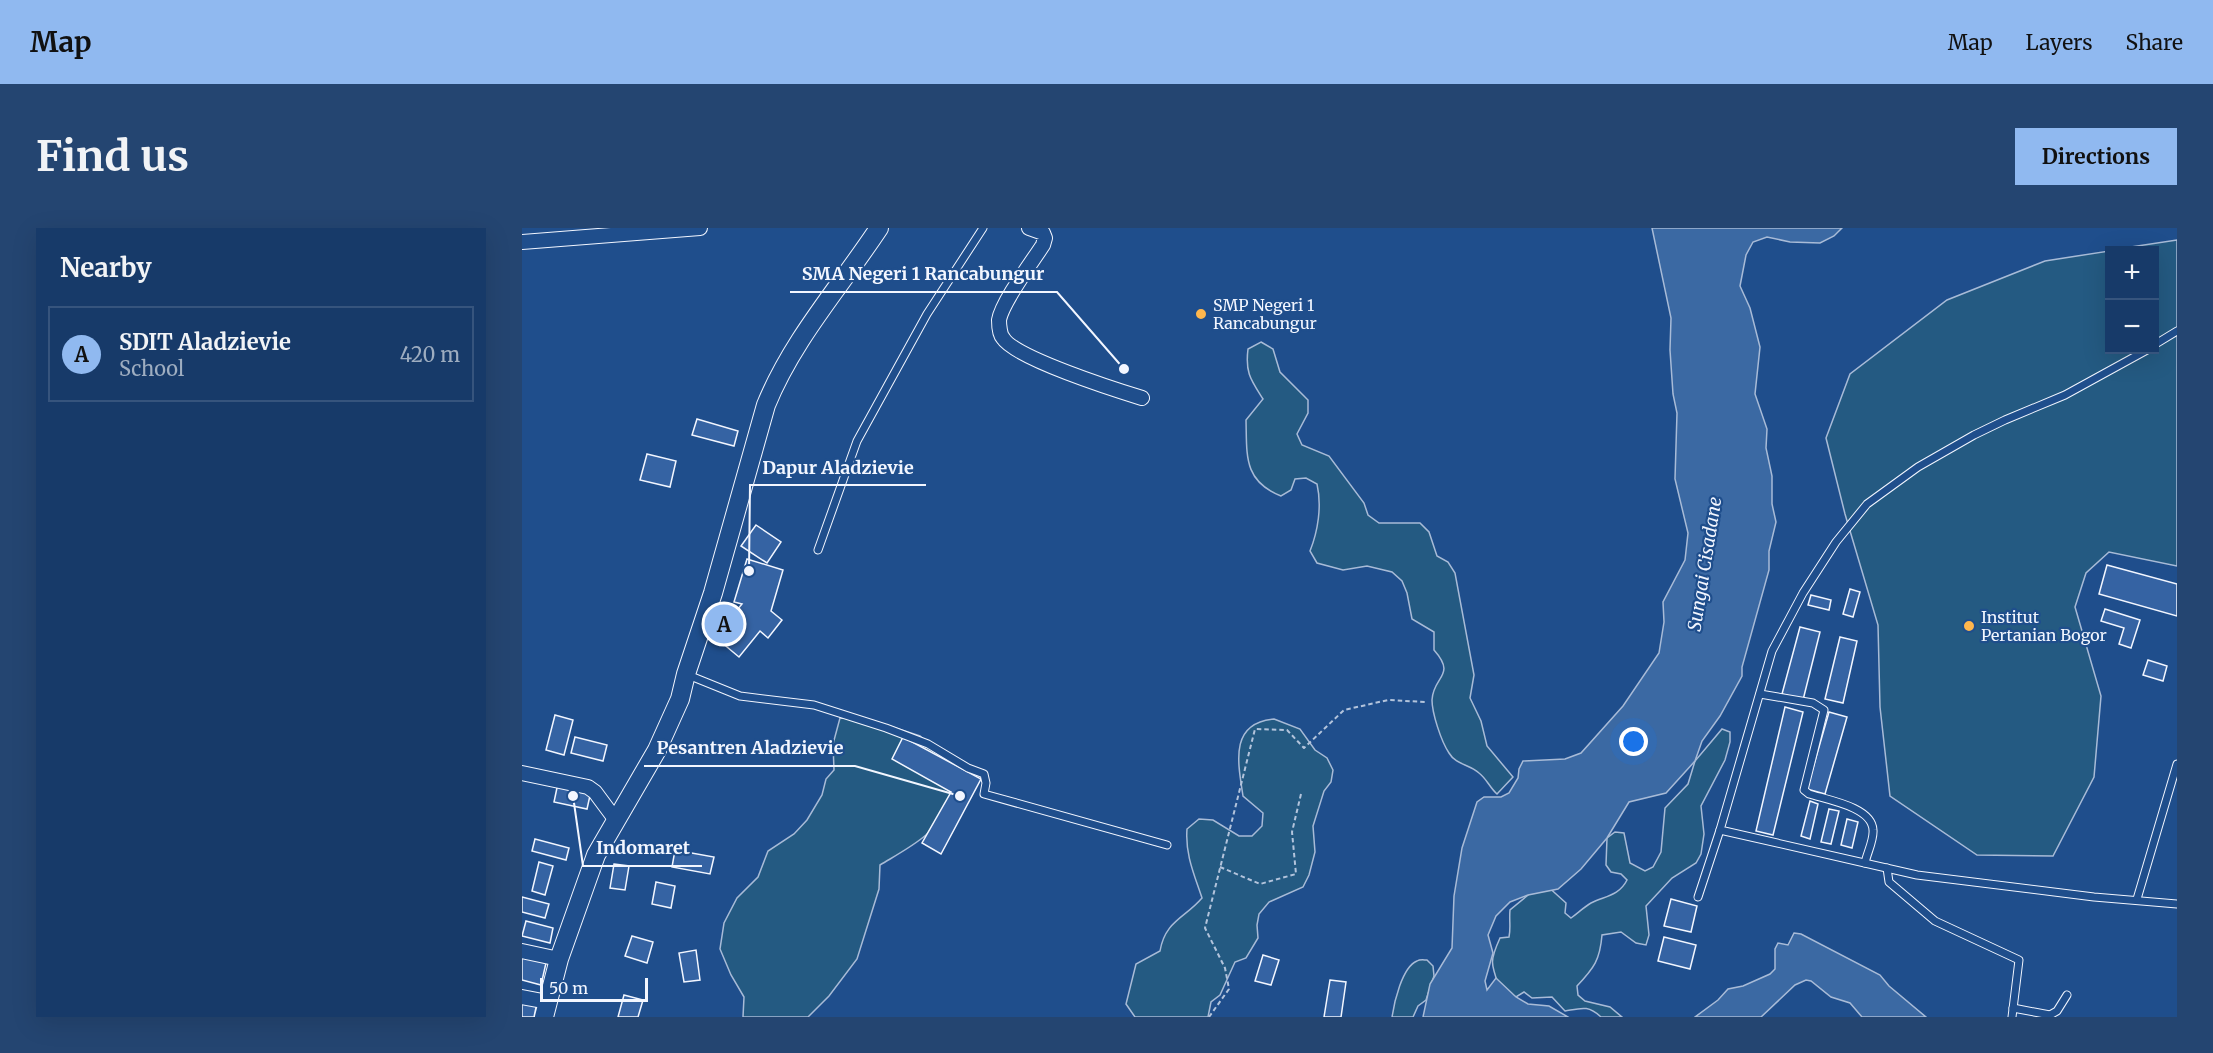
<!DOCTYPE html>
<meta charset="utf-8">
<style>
:root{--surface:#173a69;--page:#244571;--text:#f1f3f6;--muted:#9eadc0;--line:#36547d;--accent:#90b9f0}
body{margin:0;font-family:Merriweather,serif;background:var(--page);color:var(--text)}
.controls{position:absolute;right:18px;top:18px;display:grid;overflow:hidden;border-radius:0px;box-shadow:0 6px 24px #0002}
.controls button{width:54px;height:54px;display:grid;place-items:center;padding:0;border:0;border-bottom:2px solid var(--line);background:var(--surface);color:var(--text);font:30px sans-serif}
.scale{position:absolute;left:18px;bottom:15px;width:108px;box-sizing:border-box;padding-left:6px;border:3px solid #f2f6ff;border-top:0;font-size:16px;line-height:21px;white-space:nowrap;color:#f2f6ff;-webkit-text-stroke:4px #1f4e8c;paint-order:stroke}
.you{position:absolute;left:1112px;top:514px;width:21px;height:21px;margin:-15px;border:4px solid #fff;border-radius:50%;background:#1a73e8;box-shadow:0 0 0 9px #1a73e833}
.badge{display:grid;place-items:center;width:39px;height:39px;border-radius:50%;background:var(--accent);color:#111;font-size:20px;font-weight:700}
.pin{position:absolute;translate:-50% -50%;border:3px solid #fff;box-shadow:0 2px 6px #0006}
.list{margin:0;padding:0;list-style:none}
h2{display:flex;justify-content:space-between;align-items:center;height:78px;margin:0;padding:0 24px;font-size:26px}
h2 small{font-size:20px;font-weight:400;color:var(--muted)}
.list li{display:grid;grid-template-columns:39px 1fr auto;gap:18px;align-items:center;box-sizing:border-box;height:96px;margin:0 12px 12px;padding:0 12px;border:2px solid var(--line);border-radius:0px}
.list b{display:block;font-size:22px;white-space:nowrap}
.list p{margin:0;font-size:20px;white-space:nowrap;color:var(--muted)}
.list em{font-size:20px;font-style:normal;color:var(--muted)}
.map{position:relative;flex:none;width:1655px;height:789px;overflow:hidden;border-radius:0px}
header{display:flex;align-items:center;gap:36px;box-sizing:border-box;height:84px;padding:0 30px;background:var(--accent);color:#111}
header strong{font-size:28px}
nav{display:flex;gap:33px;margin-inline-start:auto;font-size:21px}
.intro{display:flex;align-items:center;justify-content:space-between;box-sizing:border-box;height:144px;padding:0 36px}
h1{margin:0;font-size:42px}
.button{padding:15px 27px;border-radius:0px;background:var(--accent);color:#111;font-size:21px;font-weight:700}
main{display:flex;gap:36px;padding:0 36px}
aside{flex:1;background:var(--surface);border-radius:0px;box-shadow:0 6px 24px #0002}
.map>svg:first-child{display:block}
.green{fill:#245a82;stroke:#a8bbd7;stroke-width:1.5}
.water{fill:#3b69a3;stroke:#a8bbd7;stroke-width:1.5}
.building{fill:#3563a3;stroke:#f2f6ff;stroke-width:1.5}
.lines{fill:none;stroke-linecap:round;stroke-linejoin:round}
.service-casing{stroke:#f2f6ff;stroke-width:9}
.minor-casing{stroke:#f2f6ff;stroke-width:16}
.secondary-casing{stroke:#f2f6ff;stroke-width:20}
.path{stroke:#b3c4dc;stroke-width:2;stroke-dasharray:4.5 3;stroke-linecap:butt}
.service{stroke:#1f4e8c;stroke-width:7}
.minor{stroke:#1f4e8c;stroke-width:14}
.secondary{stroke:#1f4e8c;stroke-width:18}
.poi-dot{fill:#ffb74d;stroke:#1f4e8c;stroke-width:2}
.labels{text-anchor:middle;stroke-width:4.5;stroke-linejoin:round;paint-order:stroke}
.poi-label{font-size:16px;fill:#f2f6ff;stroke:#1f4e8c;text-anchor:start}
.water-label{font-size:18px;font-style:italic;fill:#f2f6ff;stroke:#1f4e8c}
.leader{fill:none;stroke:#f2f6ff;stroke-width:2}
.callout-dot{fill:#f2f6ff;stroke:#1f4e8c;stroke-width:2}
.callout-label{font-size:18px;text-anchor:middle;font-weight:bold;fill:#f2f6ff;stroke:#1f4e8c;stroke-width:4.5;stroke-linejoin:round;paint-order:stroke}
</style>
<header>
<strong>Map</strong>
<nav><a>Map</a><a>Layers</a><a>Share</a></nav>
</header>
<div class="intro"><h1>Find us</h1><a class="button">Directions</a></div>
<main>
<aside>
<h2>Nearby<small></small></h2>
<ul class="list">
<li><span class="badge">A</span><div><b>SDIT Aladzievie</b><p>School</p></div><em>420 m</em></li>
</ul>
</aside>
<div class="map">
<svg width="1655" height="789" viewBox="0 0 1655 789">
<rect width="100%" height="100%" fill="#1f4e8c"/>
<g class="green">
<polygon points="1655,12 1655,338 1587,324 1564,345 1553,379 1579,468 1572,549 1531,628 1455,627 1368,568 1358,479 1356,397 1323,286 1304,210 1328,146 1425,72 1523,33 1587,23 1588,122 1632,122 1632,22 1589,22"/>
<path d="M739,114L751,121L758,144L786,172V185L775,206L780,217L807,228L842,275L846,287L857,295H898L907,304L915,328L926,334L933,345L952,447L948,470L959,493L965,518L991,549L975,566C968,560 964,550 957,545C947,536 934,537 927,525C919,513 910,485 910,472C911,448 935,448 912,422V404L890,391L885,365L880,353L870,344L845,338L821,342L795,335L788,323C796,303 800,278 795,256L784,250L773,251L769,262L759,268C721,253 725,227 724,192L741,171C729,152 723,145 726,121Z"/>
<path d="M318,490L346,491L398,508L418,526L428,548L432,572C411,608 393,616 358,637L357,661L335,731L307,768L286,789H221L222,769L209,747L198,721L202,695L215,670L236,649L246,623L272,606L285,592L300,567L304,551L312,542L311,516Z"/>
<path d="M752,491L778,501L793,522L805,530L811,542L809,554L802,563L791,598L793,624L787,647L781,659L747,674L737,686L735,697L736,710L724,730L713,734L698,767L689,774L686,789H613L604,776L614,736L638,723C643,693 663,690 680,670C672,646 663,626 665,601L677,591L691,592L717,608H730L740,598L741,585L721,568C716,535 707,495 752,491Z"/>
<path d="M1200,501L1208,504V514L1203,532L1179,578L1182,606L1179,626L1174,635L1150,650L1124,678L1127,707L1124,717L1114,715L1099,704L1080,707C1078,732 1072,740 1055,758L1056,767L1063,773L1088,779L1100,789H1079C1066,777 1060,780 1043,783L1030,769L1010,770L1002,764L994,769L978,761C969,736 967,734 978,710L987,709C989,700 987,692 988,682L1006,667L1009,659L1023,656L1044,675L1043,685L1049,690C1056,685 1062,679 1069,675C1083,668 1097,668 1105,652L1099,646L1089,644L1084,637L1085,610L1093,604L1102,605L1108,635L1123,643L1131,639L1139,624L1143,580L1166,556L1173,533Z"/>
<path d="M905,732L911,738L912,748L904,772L896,778L891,789H870C872,775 880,739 895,733C898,731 902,732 905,732Z"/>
</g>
<g class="water">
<polygon points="1130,0 1320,0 1312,8 1298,15 1268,14 1245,9 1231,14 1224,27 1218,58 1228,80 1238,119 1233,166 1245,201 1244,220 1250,248 1250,276 1254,294 1247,323 1247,342 1220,439 1220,448 1198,488 1180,513 1173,533 1144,565 1107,574 1085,610 1059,641 1036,661 1006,667 988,674 974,688 966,707 971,725 963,753 965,762 974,750 994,769 1006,776 1027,778 1046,789 901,789 908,756 930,720 932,668 940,620 955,574 962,569 979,569 987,565 996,550 997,541 1001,533 1043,531 1059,525 1101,478 1137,425 1142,394 1141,374 1163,332 1166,305 1153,251 1155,185 1151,166 1148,122 1149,90"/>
<polygon points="1272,705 1279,706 1358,747 1367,758 1404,789 1340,789 1328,775 1309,769 1289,753 1284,752 1273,757 1239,789 1173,789 1196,772 1206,761 1221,758 1248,746 1253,741 1253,721 1256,715 1266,717"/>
</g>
<g class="building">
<polygon points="175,191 216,203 212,218 170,207"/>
<polygon points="125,226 154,233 148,259 118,252"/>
<polygon points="234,297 259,314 245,335 219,318"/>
<polygon points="225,331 261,342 249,383 260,392 246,410 238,403 217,429 193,409 220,376 212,374"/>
<polygon points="1585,337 1655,356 1655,388 1577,366"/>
<polygon points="1328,361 1338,364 1331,389 1321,386"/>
<polygon points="1289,367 1309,372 1307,382 1286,377"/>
<polygon points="1583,381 1618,392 1609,420 1597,416 1602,400 1579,393"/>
<polygon points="1278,399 1298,404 1281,472 1260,466"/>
<polygon points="1318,409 1335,413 1321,475 1303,471"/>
<polygon points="1626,432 1645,438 1641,453 1621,447"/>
<polygon points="1263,479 1281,484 1251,607 1234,603"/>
<polygon points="1307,484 1325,489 1303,566 1285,561"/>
<polygon points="33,487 51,492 42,527 24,522"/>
<polygon points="53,509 85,517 81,533 49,525"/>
<polygon points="381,509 459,551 419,626 400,615 429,564 370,531"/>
<polygon points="36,555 69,563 65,581 32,574"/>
<polygon points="1288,573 1296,576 1288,611 1279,608"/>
<polygon points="1307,581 1317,583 1309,616 1299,614"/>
<polygon points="1325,591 1336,594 1330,620 1319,617"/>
<polygon points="13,611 47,620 44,632 10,623"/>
<polygon points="153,622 192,629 188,646 150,639"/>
<polygon points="17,634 31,638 23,667 10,663"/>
<polygon points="92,636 107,638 103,662 88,660"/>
<polygon points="134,654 153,658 149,680 130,676"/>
<polygon points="0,669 27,676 23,690 0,684"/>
<polygon points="1149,671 1175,678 1169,704 1142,698"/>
<polygon points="4,693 31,700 28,715 0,708"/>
<polygon points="110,708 131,714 125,735 103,728"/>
<polygon points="1142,709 1174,717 1168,741 1136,733"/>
<polygon points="174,722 178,752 162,754 157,725"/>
<polygon points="741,727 757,732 749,757 733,753"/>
<polygon points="0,729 24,735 19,757 0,752"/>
<polygon points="808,752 824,754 819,789 802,789"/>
<polygon points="102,767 121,772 116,789 96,789"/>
<polygon points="0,771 15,775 12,789 0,789"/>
</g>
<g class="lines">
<defs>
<g id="service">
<polyline points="1632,117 1655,103"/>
<polyline points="1625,122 1543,167 1483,192 1452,207 1396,239 1345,276 1314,314 1281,365 1250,423 1198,602 1395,647 1572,669 1655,676"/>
<polyline points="296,322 335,213 405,86 461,0"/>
<polyline points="166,447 218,468 292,477 364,500 406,516 446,540 462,546 464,555 462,566 645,617"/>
<path d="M1238,466L1291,475L1302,482L1282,562L1287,566C1306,572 1350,579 1351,602C1352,612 1345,625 1343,635"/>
<polyline points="1365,640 1367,654 1413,693 1497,732 1490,789"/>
<polyline points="1176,669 1198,602"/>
<polyline points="1615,671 1655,536"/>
<polyline points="1491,780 1528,787 1535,783 1545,767"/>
</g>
<g id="minor">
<path d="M507,0L521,5L523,10L521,17C510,34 480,74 477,92C477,97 478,107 481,110C493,130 594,162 620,170"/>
<polyline points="0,14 178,0"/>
<polyline points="0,545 66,559 73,564 93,591"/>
<polyline points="0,723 37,731"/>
<polyline points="0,769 26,774"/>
</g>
<path id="secondary" d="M22,789L37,731L74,627L135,522L158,471L164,446L191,365L244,177C271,111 318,59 357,0"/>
</defs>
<use href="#service" class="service-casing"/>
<use href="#minor" class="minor-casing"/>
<use href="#secondary" class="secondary-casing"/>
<g class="path">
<polyline points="698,639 738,656 774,646 770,604 779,566"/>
<polyline points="687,789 707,761 703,740 683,700 733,501 765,502 782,520 822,482 866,472 903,474"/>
</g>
<use href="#service" class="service"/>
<use href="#minor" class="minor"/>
<use href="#secondary" class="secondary"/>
</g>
<g class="poi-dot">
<circle cx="679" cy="86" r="6"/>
<circle cx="1447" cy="398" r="6"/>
</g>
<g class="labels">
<g class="poi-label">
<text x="691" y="83">SMP Negeri 1<tspan x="691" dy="18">Rancabungur</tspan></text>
<text x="1459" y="395">Institut<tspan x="1459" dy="18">Pertanian Bogor</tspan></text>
</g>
<g class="water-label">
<text transform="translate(1183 336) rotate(-81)" y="6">Sungai Cisadane</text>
</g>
</g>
<path class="leader" d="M602 141L535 64H268M227 343L228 257H404M438 568L333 538H122M51 568L61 638H180"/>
<g class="callout-dot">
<circle cx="602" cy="141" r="6"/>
<circle cx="227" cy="343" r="6"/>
<circle cx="438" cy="568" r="6"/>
<circle cx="51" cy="568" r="6"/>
</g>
<g class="callout-label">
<text x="401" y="52">SMA Negeri 1 Rancabungur</text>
<text x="316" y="246">Dapur Aladzievie</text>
<text x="228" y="526">Pesantren Aladzievie</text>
<text x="121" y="626">Indomaret</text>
</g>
</svg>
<div class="controls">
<button>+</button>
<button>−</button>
</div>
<div class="scale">50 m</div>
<div class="you"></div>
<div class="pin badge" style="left:202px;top:396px">A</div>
</div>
</main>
